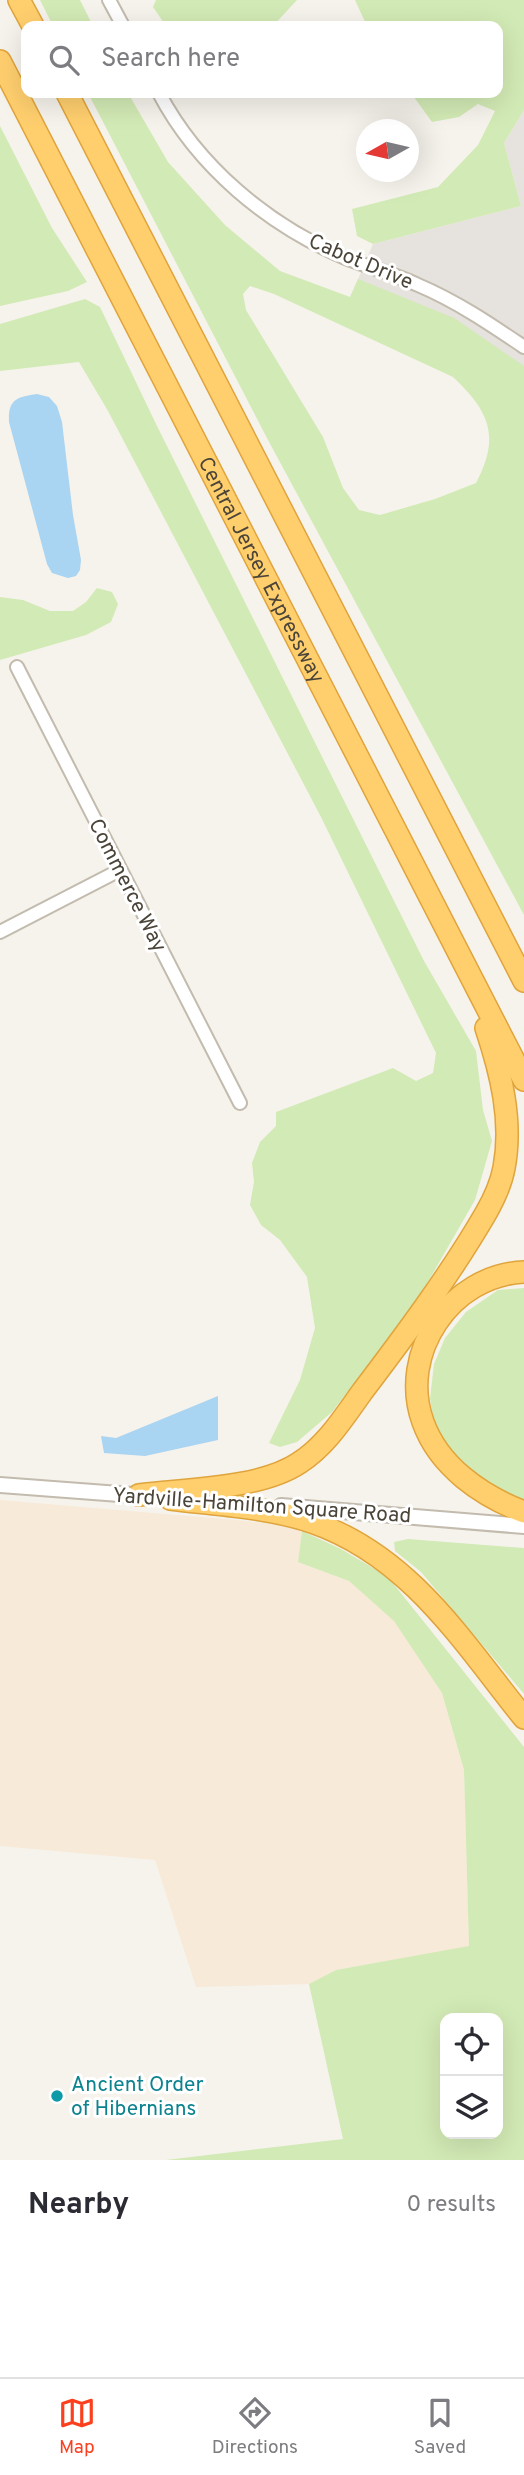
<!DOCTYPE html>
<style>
:root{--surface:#fff;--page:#f2f2f3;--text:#2b2b33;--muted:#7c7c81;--line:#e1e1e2;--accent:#fc3f1d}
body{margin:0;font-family:Overpass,sans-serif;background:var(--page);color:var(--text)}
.controls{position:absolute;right:21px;bottom:21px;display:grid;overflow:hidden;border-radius:14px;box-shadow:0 7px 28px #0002}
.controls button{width:63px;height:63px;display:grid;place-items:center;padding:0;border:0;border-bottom:2px solid var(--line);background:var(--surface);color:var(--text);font:35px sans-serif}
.compass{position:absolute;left:356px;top:119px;width:63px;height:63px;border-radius:50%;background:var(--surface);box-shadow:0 7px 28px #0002;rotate:262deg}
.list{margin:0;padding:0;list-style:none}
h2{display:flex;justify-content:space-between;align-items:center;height:91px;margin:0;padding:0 28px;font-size:30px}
h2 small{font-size:23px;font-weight:400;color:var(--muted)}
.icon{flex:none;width:38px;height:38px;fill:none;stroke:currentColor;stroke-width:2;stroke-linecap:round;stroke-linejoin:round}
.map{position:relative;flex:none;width:524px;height:2160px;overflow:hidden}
.search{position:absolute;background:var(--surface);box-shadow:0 7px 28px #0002;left:21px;right:21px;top:21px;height:77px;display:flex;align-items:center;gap:18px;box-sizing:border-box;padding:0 24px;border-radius:14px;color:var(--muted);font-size:26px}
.sheet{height:217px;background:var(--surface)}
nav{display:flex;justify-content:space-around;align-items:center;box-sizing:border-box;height:98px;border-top:2px solid var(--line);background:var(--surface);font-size:19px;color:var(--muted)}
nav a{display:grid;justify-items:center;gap:4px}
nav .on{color:var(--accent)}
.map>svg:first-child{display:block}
.commercial{fill:#f7ead8}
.industrial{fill:#e6e2dd}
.green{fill:#d2eab5;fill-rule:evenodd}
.water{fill:#a9d4f2}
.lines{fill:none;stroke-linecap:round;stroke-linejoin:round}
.minor-casing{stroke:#c2bbae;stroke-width:16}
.tertiary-casing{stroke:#c2bbae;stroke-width:18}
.motorway-casing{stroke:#e0a43c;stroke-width:24}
.minor{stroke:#fff;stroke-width:12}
.tertiary{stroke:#fff;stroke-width:14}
.motorway{stroke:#ffcf6e;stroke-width:21}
.culture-dot{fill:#0f9aa8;stroke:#fff;stroke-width:2.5}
.labels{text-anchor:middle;stroke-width:6;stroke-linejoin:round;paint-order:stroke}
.street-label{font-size:21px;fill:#4b4439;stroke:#fff}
.culture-label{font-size:21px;fill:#0d838f;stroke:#fff;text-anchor:start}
</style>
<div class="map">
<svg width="524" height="2160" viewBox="0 0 524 2160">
<rect width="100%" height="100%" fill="#f6f3ec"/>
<polygon class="commercial" points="0,1500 236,1520 273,1524 302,1531 298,1562 349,1581 395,1621 442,1693 464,1770 469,1947 336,1970 309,1984 196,1987 155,1860 0,1846"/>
<polygon class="industrial" points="524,110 524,393 350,298 373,244 521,206 504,143"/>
<g class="green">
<polygon points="40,0 80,0 93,26 53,26"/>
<polygon points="156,0 297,0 273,26 166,26 153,7"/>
<polygon points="355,0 524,0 524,110 504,143 521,206 373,244 357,236 352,209 438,187 478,145 495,111 478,104 459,117 432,122 411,93 498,93 498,26 367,26"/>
<path d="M88,93H128L168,162L225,225L280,271L350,297L358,279L454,318L524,366V915L268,440ZM250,286L274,294L453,377C489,411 501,436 476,483L435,499L380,515L359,510L343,488L323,437L246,310L243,294Z"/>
<polygon points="0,126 52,228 87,282 68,291 0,306"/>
<polygon points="85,299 100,307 156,424 424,961 476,1051 483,1110 492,1141 475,1200 421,1294 384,1345 332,1412 297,1442 280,1447 269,1443 300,1380 315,1328 307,1277 280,1240 261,1225 250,1205 254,1182 252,1163 260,1142 276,1126 276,1112 393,1068 416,1081 433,1073 436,1053 321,817 108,411 79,362 0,371 0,324"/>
<polygon points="97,588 112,592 118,604 111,622 86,635 0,660 0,597 23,600 50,611 73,611 86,602"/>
<polygon points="524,1288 524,1502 493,1488 460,1461 436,1432 430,1399 434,1364 445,1338 466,1312 498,1290"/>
<path d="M302,1531L341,1549L388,1577L524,1747V2160H166L343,2139L309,1984L336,1970L469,1946L464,1770L442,1693L394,1621L349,1581L298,1562ZM445,2018H498V2134H445Z"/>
<polygon points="408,1539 524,1548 524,1694 421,1572 395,1551 394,1542"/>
</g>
<g class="water">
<path d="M37,394L49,397L57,406L62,422L73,515L81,560L80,570L76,576L68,578L52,573L47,564L9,422C8,399 17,397 37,394Z"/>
<polygon points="218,1396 218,1440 145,1456 104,1453 101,1436 116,1438"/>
</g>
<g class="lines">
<defs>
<g id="minor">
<polyline points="109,0 123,26"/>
<path d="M159,93C198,167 267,224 343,257C368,267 394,274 418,285C456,301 490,324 524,347"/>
<polyline points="17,667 240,1103"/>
<polyline points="0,932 120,870"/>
</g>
<g id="tertiary">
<polyline points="0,1485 146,1496"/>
<polyline points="281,1506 524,1526"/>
</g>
<g id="motorway">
<polyline points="19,0 33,26"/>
<path id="s1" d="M0,61L524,1080"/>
<polyline points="67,93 524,981"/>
<path d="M524,1272C451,1275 398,1353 423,1422C439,1467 482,1496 524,1512"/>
<path d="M139,1495C186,1489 260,1489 299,1463C326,1446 344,1417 362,1392C406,1334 450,1275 486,1213C494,1199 501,1184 504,1168C513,1121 501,1073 486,1028"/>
<path d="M170,1499C217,1505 267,1507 312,1522C410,1556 462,1641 524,1718"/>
</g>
</defs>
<use href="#minor" class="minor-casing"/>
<use href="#tertiary" class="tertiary-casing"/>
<use href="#motorway" class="motorway-casing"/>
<use href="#minor" class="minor"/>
<use href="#tertiary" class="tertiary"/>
<use href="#motorway" class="motorway"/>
</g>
<circle class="culture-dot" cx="57" cy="2096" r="7"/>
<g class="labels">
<g class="street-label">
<text transform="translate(361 261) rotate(23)" y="7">Cabot Drive</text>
<text dy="7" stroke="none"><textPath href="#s1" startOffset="572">Central Jersey Expressway</textPath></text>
<text transform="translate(128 885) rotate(63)" y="7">Commerce Way</text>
<text transform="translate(262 1505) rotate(4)" y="7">Yardville-Hamilton Square Road</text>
</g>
<g class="culture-label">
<text x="71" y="2091">Ancient Order<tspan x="71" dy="24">of Hibernians</tspan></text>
</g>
</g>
</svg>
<div class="controls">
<button><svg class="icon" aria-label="locate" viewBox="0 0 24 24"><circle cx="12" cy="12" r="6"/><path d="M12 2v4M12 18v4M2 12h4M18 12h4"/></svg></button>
<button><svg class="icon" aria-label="layers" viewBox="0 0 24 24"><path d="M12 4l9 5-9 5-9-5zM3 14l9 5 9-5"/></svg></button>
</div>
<svg class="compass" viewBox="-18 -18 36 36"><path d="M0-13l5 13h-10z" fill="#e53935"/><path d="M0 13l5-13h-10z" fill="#7c7c81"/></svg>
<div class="search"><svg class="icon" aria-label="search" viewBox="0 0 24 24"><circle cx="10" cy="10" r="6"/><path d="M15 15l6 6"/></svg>Search here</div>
</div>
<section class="sheet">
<h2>Nearby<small>0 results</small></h2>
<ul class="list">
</ul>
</section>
<nav>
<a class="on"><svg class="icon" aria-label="map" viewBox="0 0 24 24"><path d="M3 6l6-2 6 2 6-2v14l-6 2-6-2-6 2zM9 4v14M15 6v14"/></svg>Map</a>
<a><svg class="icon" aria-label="directions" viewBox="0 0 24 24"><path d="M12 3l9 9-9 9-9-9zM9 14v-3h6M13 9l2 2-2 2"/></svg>Directions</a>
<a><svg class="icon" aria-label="saved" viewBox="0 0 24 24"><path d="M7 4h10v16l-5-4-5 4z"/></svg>Saved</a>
</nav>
